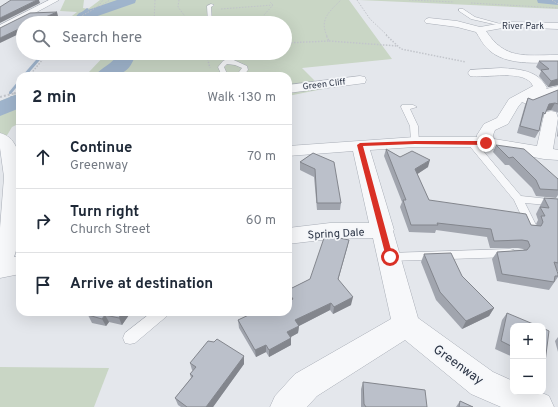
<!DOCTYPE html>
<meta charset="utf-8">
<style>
:root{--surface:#fff;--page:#f6f6f7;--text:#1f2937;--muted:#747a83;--line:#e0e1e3}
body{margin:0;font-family:Overpass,sans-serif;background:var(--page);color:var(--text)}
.controls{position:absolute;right:12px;bottom:12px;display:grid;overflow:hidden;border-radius:8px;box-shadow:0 4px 16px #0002}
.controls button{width:36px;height:36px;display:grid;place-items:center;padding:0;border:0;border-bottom:1px solid var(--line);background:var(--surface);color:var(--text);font:20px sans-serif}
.stop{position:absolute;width:12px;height:12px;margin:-9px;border:3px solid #d93025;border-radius:50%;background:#fff}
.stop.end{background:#d93025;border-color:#fff;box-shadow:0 1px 4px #0008}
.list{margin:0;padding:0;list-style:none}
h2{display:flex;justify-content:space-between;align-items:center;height:52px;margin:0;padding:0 16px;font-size:17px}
h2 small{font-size:13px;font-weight:400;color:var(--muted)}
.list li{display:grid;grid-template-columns:26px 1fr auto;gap:12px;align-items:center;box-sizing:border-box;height:64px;padding:0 16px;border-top:1px solid var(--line)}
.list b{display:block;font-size:15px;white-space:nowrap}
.list p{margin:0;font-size:13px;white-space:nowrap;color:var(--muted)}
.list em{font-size:13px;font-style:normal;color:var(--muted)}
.icon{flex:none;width:22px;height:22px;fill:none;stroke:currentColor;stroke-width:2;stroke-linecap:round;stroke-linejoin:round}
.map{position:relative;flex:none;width:558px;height:407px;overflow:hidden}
.search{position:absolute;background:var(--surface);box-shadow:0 4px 16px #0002;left:16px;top:16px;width:276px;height:44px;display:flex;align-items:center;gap:10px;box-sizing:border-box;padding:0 14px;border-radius:22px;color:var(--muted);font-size:15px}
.panel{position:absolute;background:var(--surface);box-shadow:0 4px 16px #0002;left:16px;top:72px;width:276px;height:244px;border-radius:12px}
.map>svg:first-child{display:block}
.green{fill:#c9d6c5}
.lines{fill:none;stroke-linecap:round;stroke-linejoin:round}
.stream{fill:#9fb4cc;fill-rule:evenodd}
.river{fill:#9fb4cc;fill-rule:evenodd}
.service-casing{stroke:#a9aeb7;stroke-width:1}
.minor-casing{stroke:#a9aeb7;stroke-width:1}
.path-far2{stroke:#c2c5cb;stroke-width:1;stroke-dasharray:1.5 1.5;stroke-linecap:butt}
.path-far1{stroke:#c2c5cb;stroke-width:1.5;stroke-dasharray:1.5 1.5;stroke-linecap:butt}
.path{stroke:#c2c5cb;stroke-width:2;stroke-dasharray:2 2;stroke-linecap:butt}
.service{fill:#f7f8fa;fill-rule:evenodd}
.minor{fill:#f7f8fa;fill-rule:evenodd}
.wall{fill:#a1a5ae}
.shaded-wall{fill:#83868d}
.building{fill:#bbc0ca;stroke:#83868d}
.route{fill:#d93025}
.labels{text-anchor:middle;stroke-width:3.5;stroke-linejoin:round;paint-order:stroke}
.far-street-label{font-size:9px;fill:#2b3445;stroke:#f4f6f9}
.street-label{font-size:11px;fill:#2b3445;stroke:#f4f6f9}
.near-street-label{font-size:13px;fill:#2b3445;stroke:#f4f6f9}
</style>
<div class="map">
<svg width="558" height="407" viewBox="0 0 558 407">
<rect width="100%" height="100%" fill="#e4e7ec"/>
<g class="green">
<polygon points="65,0 84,0 83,8 88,9 100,0 349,0 392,59 302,68 323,89 288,96 288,76 75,76 89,72 107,53 285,53 285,23 63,23 77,12 60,11"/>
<polygon points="359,0 558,0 558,9"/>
<polygon points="20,93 20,123 12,127 0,147 0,101"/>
<polygon points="0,367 109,368 94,407 0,407"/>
</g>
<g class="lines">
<g class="stream">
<polygon points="87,8 89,9 71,23 68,23"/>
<polygon points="42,53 46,53 26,76 22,76"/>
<polygon points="19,80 20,80 20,83 11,94 9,94 9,92"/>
<polygon points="11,96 14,97 16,103 15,104 12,103 10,97"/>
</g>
<g class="river">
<polygon points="117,0 136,0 135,3 89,19 87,21 89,23 73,23 72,21 79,13"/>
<polygon points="537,0 558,0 558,5 538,3"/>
<path d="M118,53H136C129,77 116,76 95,76C102,66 114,64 118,53Z"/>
<polygon points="20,93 20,108 0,116 0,101"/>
</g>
<defs>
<g id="service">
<polygon points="211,4 214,5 211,7 212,23 208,23 207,6"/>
<polygon points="459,9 463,9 475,17 504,25 502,26 471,19 459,11"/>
<polygon points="218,53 224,53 227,57 247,66 248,70 243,76 236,76 242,68 235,65 227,64 224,67 228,76 222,76 218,67 223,61 225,60"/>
<polygon points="402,105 413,105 417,107 410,109 418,126 419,142 418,144 415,144 411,142 410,126 401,107"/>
<polygon points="468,140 474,140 521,196 558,200 558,206 525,203 536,225 535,228 527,228 514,200 468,144 467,142"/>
<polygon points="510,249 514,250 516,253 514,256 510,257 390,261 386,260 384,257 386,254 390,253"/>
<polygon points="152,312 169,312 167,316 135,343 130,344 125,343 123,338 125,333"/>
</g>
<g id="minor">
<polygon points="49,0 59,0 0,32 0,25"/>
<path d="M429,18L457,21L480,27L508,22L558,23V29L508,27L486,31C505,60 525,55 556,55H558V61C537,64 505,65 489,50C483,45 480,38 476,32L457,27L426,23L424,21L426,19Z"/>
<path d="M501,68C519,69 538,70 547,88L546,89L558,86V94L545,98L529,105L522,102L518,107L508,124L495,130L493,135L494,139L537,146L544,115L546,112L551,111L556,112L558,118L553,149L558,150V160L544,159L486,148L471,147H415L370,150L394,230L393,231L418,318L493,372L513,381V392H540L549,396L554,407H501L471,394L405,340L317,396L307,407H270L275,396L295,374L391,319L373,238L330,239L288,244V228L330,223H369L353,151L288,156V146L415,137H477V135L484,124L497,118L509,99L533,86C525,68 485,79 470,76L468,73L470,70Z"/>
<polygon points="360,76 365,77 366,80 365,83 288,93 288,85"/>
<path d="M0,133C14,137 17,147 20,160V238L14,257L20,256V274L0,278V228L4,177L0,148Z"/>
</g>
</defs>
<use href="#service" class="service-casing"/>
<use href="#minor" class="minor-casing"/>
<g class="path-far2">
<polyline points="155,0 154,22 179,23"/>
<polyline points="179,0 178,7 190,23"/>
<polyline points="357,0 370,19 388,36"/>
<polyline points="409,0 454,2"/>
<polyline points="552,0 558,4"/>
<polyline points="471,3 558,8"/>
<polyline points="100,6 110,0"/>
<polyline points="221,9 273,5"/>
<polyline points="266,20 264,15 273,5 270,2"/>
<path d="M73,23C82,13 96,11 103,0"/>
<polyline points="229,23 251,20 273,23"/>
<path d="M327,36C319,19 330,11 341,0"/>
</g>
<g class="path-far1">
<polyline points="386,35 401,49 466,62"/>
<polyline points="329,41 398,46"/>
<polyline points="285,43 329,41 326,35"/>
<polyline points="206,53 210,68"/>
<polyline points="29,76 48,53"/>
</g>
<g class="path">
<polyline points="14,94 20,87"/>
<polyline points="0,97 20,92"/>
</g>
<use href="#service" class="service"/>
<use href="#minor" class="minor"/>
</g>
<g class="wall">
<polygon points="539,61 558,61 558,85 548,87 539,76 541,71 536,67"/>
<polygon points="558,90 558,113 557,112 551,110 546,110 542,119 539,131 535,138 517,133 525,105 528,98 533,100"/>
<polygon points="558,127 558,137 557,136"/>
<polygon points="496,145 558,179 558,195 556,198 536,196 532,188 509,165 505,165 493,152"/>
<polygon points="386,149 400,157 428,167 417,174 429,200 531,225 537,225 536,224 538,220 536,214 544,198 558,199 558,271 557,271 558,274 558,277 549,290 497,281 492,259 497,252 524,250 523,249 518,248 490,248 487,237 436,230 435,233 409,232 400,207 402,202 384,156"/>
<polygon points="313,153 341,203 340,210 317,210 314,177 300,170 300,162"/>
<polygon points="349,240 347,248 338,280 351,305 333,314 330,310 299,326 298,333 291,337 291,345 269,357 266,352 256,357 239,328 238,320 266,313 289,301 288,300 288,290 310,279"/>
<polygon points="424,254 462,276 494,308 489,316 462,329 436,300 421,262"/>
<polygon points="131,312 122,325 109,322 106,326 92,323 88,315"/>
<polygon points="507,313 513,326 513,357 495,349 502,320"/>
<polygon points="558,337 558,352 555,341"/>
<polygon points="244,356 244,364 213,407 181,407 178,405 175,398 191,378 190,374 193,371 192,370 190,363"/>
<polygon points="363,382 427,407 361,407 361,389"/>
<polygon points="460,401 473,407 456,407"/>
</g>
<g class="shaded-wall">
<polygon points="37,0 39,0 40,3 0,23 0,18"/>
<polygon points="57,12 58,16 43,23 32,23"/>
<polygon points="23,27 23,32 0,43 0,38"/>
<polygon points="558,79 558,85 548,87 551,81"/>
<polygon points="555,103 551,110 546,111 549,104"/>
<polygon points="430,160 428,167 413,177 415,169"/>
<polygon points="349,240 347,248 336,287 338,279"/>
<polygon points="353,297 351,305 333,314 334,307"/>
<polygon points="331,303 330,310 295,328 295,320"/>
<polygon points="494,308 489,316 462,329 466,321"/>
<polygon points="122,312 131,312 122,325 119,318"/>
<polygon points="105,315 109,322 106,326 102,319"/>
<polygon points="299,326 298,333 287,339 287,332"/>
<polygon points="291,338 291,345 269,357 269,350"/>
<polygon points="266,345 266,352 256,357 255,350"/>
<polygon points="244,356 244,364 213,407 206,407"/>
</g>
<g class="building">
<polygon points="11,0 37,0 0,18 0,7"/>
<polygon points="57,12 32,23 23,23 23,27 0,38 0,28 30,13"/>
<polygon points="539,61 558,61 558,79 551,81 541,70 549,69"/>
<polygon points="558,90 558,104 555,103 549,104 545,114 543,112 539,131 520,126 528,98 533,100"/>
<polygon points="496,145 524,149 558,179 558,190 540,189 536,180 513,157 509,158"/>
<polygon points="386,149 400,157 412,151 430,160 415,169 429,200 526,214 531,225 541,226 543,222 541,216 545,216 540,207 549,208 544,198 558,199 558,263 554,262 558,274 558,276 555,276 554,282 502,274 497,252 527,250 530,246 528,241 522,240 494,241 491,229 437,223 438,225 411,225 403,200 406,200"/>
<polygon points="313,153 334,162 341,203 317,203 315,169 300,162"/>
<polygon points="325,235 349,240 338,279 353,297 334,307 331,303 295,320 299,326 287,332 291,338 269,350 266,345 255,350 238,320 255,312 265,312 266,313 268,312 288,312 288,302 293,299 288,292 288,290 310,279"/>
<polygon points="451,253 462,276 494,308 466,321 440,292 424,254"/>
<polygon points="90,312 122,312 119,318 105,315 102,319 88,315"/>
<polygon points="507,313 538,326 513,326 513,347 501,341"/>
<polygon points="543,328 549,331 545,362 543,361"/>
<polygon points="217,339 244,356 206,407 187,407 175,398 193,376 190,374 196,367 190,363 208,341 214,342"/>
<polygon points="363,382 425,390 427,407 366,407 364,404"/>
<polygon points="460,401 473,407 459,407"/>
</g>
<polygon class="route" points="415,141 486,141 489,143 486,145 415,144 363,146 393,257 390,260 386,257 357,145 360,143"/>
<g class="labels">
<g class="far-street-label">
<text x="523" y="29">River Park</text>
<text transform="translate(324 84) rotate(-7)" y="3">Green Cliff</text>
</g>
<g class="street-label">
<text transform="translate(336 233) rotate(-3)" y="4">Spring Dale</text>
</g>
<g class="near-street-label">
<text transform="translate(459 364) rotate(36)" y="5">Greenway</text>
</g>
</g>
</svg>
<div class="controls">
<button>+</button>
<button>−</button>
</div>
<div class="stop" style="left:390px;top:257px"></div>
<div class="stop end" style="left:486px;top:143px"></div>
<div class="search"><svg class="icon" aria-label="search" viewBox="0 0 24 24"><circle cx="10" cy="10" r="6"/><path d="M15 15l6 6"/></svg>Search here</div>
<section class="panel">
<h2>2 min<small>Walk · 130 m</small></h2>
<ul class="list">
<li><svg class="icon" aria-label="ahead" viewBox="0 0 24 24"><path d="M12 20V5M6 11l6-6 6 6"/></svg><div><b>Continue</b><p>Greenway</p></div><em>70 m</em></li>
<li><svg class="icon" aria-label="right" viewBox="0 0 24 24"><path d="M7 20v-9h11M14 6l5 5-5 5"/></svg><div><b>Turn right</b><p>Church Street</p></div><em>60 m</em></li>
<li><svg class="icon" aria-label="arrive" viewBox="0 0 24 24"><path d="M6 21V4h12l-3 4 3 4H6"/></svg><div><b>Arrive at destination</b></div></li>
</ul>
</section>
</div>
